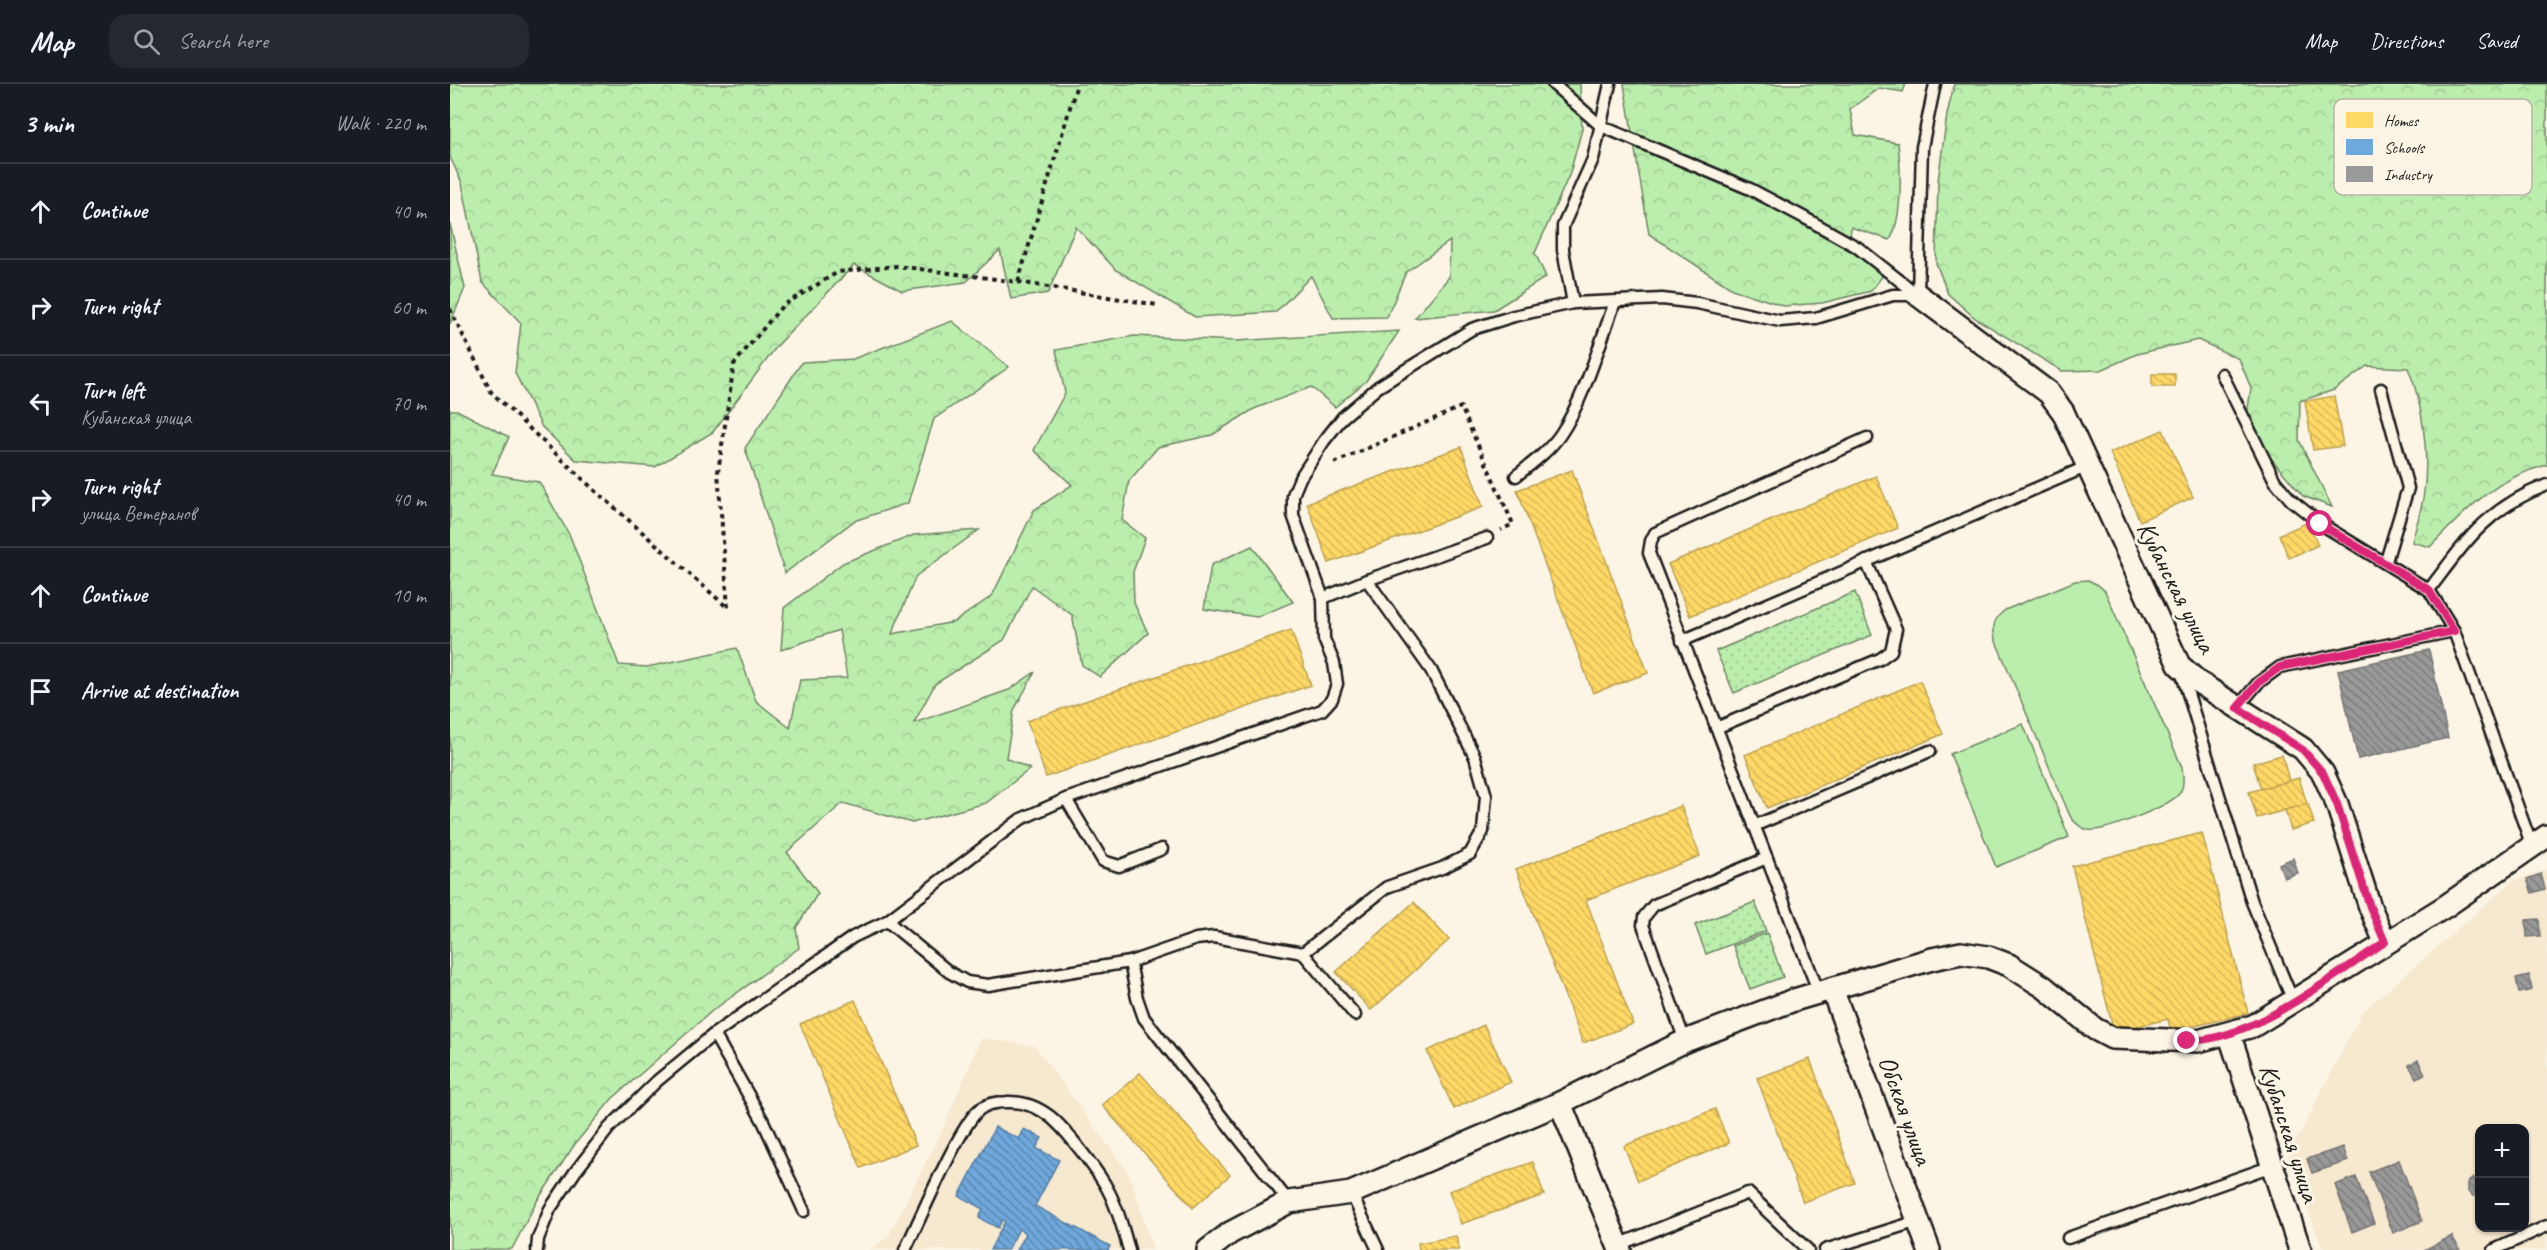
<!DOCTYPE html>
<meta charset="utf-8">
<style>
:root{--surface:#171b24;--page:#242831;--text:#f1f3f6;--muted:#9ea1a6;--line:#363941}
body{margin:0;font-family:Caveat,sans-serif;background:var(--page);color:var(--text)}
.controls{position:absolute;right:18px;bottom:18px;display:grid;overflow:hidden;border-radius:12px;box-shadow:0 2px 4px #0004}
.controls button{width:54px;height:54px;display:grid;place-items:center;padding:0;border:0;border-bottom:2px solid var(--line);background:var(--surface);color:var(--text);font:30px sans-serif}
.stop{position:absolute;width:18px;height:18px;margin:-14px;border:4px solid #db2777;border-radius:50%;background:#fff}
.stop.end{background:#db2777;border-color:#fff;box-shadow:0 2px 6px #0008}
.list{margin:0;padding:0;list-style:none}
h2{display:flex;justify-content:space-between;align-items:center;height:78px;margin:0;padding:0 24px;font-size:26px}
h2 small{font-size:20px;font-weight:400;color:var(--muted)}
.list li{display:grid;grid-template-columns:39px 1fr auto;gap:18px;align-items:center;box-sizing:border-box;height:96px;padding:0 24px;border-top:2px solid var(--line)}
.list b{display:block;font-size:22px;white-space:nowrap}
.list p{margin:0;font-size:20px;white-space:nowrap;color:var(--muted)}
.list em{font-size:20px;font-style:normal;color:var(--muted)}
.icon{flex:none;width:33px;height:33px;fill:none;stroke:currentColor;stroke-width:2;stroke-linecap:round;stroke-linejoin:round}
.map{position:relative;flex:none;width:2097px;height:1166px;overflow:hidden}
header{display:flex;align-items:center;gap:36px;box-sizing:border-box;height:84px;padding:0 30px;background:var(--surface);border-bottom:2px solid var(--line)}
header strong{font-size:28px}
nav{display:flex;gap:33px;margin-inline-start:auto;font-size:21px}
.search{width:420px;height:54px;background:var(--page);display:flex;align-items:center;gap:15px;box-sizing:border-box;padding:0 21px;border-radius:18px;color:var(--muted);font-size:22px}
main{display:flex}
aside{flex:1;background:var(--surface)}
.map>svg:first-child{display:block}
.built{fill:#f7e8d0;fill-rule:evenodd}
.grass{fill:#bbedad;stroke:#6c8464;stroke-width:1.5}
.forest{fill:url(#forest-crowns);stroke:#6c8464;stroke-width:1.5}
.park{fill:url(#park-dots);stroke:#6c8464;stroke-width:1.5}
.homes{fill:url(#homes-back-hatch);stroke:#bba050;stroke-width:1.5}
.schools{fill:url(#schools-back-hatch);stroke:#567ea2;stroke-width:1.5}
.industry{fill:url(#industry-back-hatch);stroke:#747474;stroke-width:1.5}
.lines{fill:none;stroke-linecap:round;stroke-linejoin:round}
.lane-casing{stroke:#1c1c1c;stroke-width:15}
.street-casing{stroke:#1c1c1c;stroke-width:26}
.path{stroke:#1c1c1c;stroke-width:4;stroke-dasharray:4.5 4.5;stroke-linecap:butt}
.lane{stroke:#fcf5e5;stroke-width:10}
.street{stroke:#fcf5e5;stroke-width:21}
.route{stroke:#db2777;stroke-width:8}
.labels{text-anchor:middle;stroke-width:6;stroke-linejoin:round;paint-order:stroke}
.street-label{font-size:26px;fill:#1c1c1c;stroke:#fcf5e5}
.key{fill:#fcf5e5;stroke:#b9b4a9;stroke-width:1.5}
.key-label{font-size:16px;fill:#1c1c1c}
</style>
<header>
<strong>Map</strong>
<div class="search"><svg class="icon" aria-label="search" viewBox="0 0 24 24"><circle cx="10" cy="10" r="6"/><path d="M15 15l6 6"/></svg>Search here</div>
<nav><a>Map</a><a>Directions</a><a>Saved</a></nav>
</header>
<main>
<aside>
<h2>3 min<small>Walk · 220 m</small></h2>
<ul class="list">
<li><svg class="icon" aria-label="ahead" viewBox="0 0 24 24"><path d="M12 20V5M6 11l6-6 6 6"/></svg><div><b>Continue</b></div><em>40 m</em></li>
<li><svg class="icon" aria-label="right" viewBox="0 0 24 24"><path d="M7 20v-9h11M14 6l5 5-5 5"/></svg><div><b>Turn right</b></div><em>60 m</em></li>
<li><svg class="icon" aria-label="left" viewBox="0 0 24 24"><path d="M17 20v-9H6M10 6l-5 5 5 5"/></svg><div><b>Turn left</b><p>Кубанская улица</p></div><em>70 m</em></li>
<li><svg class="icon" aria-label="right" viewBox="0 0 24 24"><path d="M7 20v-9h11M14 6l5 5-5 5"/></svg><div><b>Turn right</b><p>улица Ветеранов</p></div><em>40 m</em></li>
<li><svg class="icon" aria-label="ahead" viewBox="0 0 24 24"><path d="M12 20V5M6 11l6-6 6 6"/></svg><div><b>Continue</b></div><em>10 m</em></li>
<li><svg class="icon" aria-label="arrive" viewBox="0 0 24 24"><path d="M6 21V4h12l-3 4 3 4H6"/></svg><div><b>Arrive at destination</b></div></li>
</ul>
</aside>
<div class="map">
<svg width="2097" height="1166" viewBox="0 0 2097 1166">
<defs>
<pattern id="forest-crowns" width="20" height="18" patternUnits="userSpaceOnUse" patternTransform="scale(1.5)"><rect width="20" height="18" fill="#bbedad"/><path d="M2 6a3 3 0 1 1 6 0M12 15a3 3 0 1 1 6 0" fill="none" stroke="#a0cb94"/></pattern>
<pattern id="park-dots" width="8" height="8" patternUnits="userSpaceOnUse" patternTransform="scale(1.5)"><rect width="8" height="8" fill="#bbedad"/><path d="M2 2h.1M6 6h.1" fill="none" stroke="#a0cb94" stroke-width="1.8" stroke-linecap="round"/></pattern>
<pattern id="homes-back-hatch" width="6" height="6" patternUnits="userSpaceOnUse" patternTransform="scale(1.5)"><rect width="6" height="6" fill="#ffd966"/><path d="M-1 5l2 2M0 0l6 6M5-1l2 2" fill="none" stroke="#daba58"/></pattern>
<pattern id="schools-back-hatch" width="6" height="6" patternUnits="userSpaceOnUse" patternTransform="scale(1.5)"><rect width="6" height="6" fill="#6fa8dc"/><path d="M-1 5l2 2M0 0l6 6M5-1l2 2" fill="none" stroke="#5a88b2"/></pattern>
<pattern id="industry-back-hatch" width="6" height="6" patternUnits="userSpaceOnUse" patternTransform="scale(1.5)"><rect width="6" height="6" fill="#999"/><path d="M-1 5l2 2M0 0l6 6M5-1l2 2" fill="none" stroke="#7c7c7c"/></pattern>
</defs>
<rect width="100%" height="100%" fill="#fcf5e5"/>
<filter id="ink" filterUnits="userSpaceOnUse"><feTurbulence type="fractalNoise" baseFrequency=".0167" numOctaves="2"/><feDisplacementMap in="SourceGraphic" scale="12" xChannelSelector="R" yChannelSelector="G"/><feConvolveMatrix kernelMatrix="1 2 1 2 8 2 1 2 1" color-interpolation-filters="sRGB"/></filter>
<g filter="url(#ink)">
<g class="built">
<path d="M2097,786V1166H1873L1838,1073L1912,928L2064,796ZM2030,1044H2074V1144H2030Z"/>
<polygon points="531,954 585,962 680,1091 703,1166 420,1166 438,1153 494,1042"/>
</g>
<g class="grass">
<path d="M1638,496L1648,501L1655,507L1732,683C1733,692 1735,702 1729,710C1719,722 1653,749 1638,746C1630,744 1625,739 1620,732L1545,555C1542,541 1544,535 1555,526L1625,497Z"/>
<polygon points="1573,640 1619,753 1546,783 1500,670"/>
</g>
<g class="forest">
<polygon points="0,0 1130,0 1132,45 1120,89 1085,169 1096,193 1044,226 965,234 999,193 1000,157 956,188 937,233 883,234 861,192 826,228 745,233 666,186 626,143 598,209 561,215 550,166 516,198 452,207 404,181 327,262 263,348 205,383 126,376 92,343 65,289 71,239 32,198 12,99 0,73"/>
<path d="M1174,0H1456L1453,8L1429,4L1400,25L1405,51L1448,59C1451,85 1453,134 1440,156L1401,143L1399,166L1434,190L1421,207L1372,219L1334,222L1282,205L1199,150Z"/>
<path d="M1504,0H2097V381C2045,394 2016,426 1980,463L1962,458C1966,442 1972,425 1974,408C1979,370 1973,319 1958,284L1917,282L1884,306L1850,317L1849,356L1882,423L1853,412L1813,365L1797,331L1801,304L1789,275L1748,256L1687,270L1651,286L1612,287L1525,234L1498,210L1486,179L1488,97L1497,31Z"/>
<polygon points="0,140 15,204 0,240"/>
<polygon points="502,237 559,283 484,335 458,419 404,437 335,489 295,364 352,278 403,275"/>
<polygon points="949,247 916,297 885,323 861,303 804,325 762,351 708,363 679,397 672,436 695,454 683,488 684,519 698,549 650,593 632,581 622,531 582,502 554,556 485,600 464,639 559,606 585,588 564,626 556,674 580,685 536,719 462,739 393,719 337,768 368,809 346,844 349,864 262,927 162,1015 125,1060 87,1117 62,1165 0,1166 0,326 7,326 59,353 42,390 89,398 120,452 169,581 197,583 287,564 306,617 340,644 350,596 397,594 389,546 331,566 334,524 393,479 464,451 529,446 466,492 442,550 504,538 542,512 584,426 622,401 584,366 615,309 606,266 684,252 786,257"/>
<polygon points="802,462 843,518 807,533 754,525 761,481"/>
</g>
<g class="park">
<polygon points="1405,508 1422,551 1284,609 1266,567"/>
<polygon points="1305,818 1316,847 1256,870 1245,841"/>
<polygon points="1317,849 1333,893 1300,905 1283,862"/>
</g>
<g class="homes">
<rect x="1702" y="290" width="23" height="13"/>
<polygon points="1884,312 1893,362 1863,366 1855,317"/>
<polygon points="1713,346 1743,413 1690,437 1660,369"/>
<polygon points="1011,363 1033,423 879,479 857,419"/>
<polygon points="1122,386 1198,589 1143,609 1067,406"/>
<polygon points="1426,392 1448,444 1240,532 1218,480"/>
<polygon points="1858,438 1868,461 1839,474 1829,451"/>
<polygon points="841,546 861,601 596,693 577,637"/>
<polygon points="1470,597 1493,650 1317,724 1295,671"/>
<polygon points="1832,671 1839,697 1811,705 1803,679"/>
<polygon points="1849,694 1857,720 1807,734 1799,708"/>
<polygon points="1858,720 1864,739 1841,746 1835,726"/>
<polygon points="1231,722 1250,772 1136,816 1183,940 1133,959 1066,785"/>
<polygon points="1752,749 1798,929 1721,948 1718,935 1664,948 1622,782"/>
<polygon points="964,818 999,856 921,926 886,888"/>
<polygon points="405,916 466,1061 411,1084 350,940"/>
<polygon points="1034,941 1061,998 1004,1025 977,967"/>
<polygon points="1360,975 1405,1099 1353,1118 1307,994"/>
<polygon points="690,989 780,1091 743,1124 652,1021"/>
<polygon points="1265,1025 1279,1059 1188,1097 1174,1062"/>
<polygon points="1083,1078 1094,1111 1011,1140 999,1107"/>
<polygon points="1006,1152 1009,1166 969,1166 968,1159"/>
</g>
<polygon class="schools" points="545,1043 569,1055 574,1045 592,1054 586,1064 609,1076 585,1122 660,1162 658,1166 567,1166 576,1149 569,1145 558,1166 540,1166 555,1137 552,1136 548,1144 529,1134 533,1125 509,1112"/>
<g class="industry">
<polygon points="1979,566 1998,654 1908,675 1888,586"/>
<polygon points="1843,774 1848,789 1834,794 1829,780"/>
<polygon points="2091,790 2095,805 2082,809 2077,795"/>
<polygon points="2089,835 2090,852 2077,853 2076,836"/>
<polygon points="2079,891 2082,906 2069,909 2066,894"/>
<polygon points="1968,976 1975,990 1966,994 1959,981"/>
<polygon points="1893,1063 1898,1077 1862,1089 1857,1075"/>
<polygon points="1949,1076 1972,1137 1943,1149 1919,1088"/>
<polygon points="1906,1093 1924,1139 1902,1148 1885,1101"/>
<polygon points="2023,1094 2030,1094 2029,1113 2023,1112 2018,1108 2018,1098"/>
<polygon points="2002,1152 2010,1166 1974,1166"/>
</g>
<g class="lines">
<defs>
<g id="lane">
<polyline points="1103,0 1151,42 1300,105 1355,134 1407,163 1468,211"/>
<polyline points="1468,211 1472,63 1485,0"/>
<polyline points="1123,219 1113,166 1113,142 1143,75 1160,0"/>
<polyline points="1772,290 1825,397 1841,416 1871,440 1979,506 2004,547 2082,762"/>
<polyline points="1931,305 1958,404 1936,477"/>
<path d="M1066,392C1081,380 1098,368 1110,351C1134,316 1150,258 1165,218"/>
<path d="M1979,506C2016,457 2037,424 2097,401"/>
<polyline points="873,514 917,496 1037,454"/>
<polyline points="1232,557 1638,382"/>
<polyline points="1732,590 1802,818 1843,917"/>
<polyline points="1787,624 1808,599 1830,583 2004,547"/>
<polyline points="1266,644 1430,575 1441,567 1446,545 1416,477"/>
<polyline points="616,715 653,777 669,782 712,765"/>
<polyline points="1304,742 1480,667"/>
<polyline points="437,837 499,888 517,898 538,901 680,878 746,855 764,853 853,869 937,803 992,784 1020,770 1033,747 1036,712 1025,673 981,586 917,496"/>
<polyline points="853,869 905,931"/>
<polyline points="680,878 687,914 694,934 839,1118"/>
<polyline points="1369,909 1199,469 1201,457 1205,449 1417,354"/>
<polyline points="264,950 313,1037 354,1127"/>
<polyline points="1235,957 1193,841 1194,833 1204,821 1317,774"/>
<polyline points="901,1109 928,1166"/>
<polyline points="1618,1154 1822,1082"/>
<polyline points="1168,1161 1298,1109 1358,1166"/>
<polyline points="87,1166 88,1155 100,1125 125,1088 159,1044 207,997 264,950 403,853 437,837 571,735 616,715 872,626 882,615 887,600 884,579 874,555 873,514 843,431 843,411 850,394 874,357 893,333 928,303 1022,245 1064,232 1123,219 1212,215 1247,219 1330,237 1366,234 1443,211 1468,211"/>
<path d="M455,1166C469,1138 510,1040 530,1025C537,1020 548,1018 556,1018C592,1016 612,1042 632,1068C641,1080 651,1092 658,1106C668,1125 673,1145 679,1166"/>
<polyline points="1375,1166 1468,1137"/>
<polyline points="2044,1166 2097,1142"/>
</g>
<g id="street">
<polyline points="1468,211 1599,309 1613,328 1729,581 1748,598 1853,665 1873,689 1887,720 1920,823 1935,858"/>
<polyline points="1382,905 1479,1166"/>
<polyline points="1779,949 1850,1166"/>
<polyline points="1110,1019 1170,1166"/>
<polyline points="758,1166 780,1149 839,1118 901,1109 1110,1019 1235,957 1344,916 1482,875 1511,869 1538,873 1559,881 1594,903 1645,945 1662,954 1748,957 1803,942 1996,822 2097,752"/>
</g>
</defs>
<use href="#lane" class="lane-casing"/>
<use href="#street" class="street-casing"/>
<g class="path">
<polyline points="568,198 627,0"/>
<polyline points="0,225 41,308 139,401 278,524 268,388 284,280 332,222 388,188 447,182 568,198 707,221"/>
<polyline points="884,379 1011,323 1063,440 1051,446"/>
</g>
<use href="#lane" class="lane"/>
<use href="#street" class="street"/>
</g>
</g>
<g class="lines" filter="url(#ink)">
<path class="route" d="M1737,957C1803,957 1881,893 1935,858L1920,823L1887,720L1873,689L1853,666L1787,624L1808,599L1830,583L2004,547L1979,506L1870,440"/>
</g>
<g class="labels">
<g class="street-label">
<text transform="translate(1727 503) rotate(63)" y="9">Кубанская улица</text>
<text transform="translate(1456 1026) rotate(70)" y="9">Обская улица</text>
<text transform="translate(1840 1049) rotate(72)" y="9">Кубанская улица</text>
</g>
</g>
<rect x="1884" y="15" width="198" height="96" rx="9" class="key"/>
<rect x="1896" y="28" width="27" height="16" fill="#ffd966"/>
<rect x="1896" y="55" width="27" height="16" fill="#6fa8dc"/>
<rect x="1896" y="82" width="27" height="16" fill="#999"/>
<g class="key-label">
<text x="1934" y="42">Homes</text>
<text x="1934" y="69">Schools</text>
<text x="1934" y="96">Industry</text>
</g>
</svg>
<div class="controls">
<button>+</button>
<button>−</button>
</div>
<div class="stop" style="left:1870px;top:440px"></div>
<div class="stop end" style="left:1737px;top:957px"></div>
</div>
</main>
